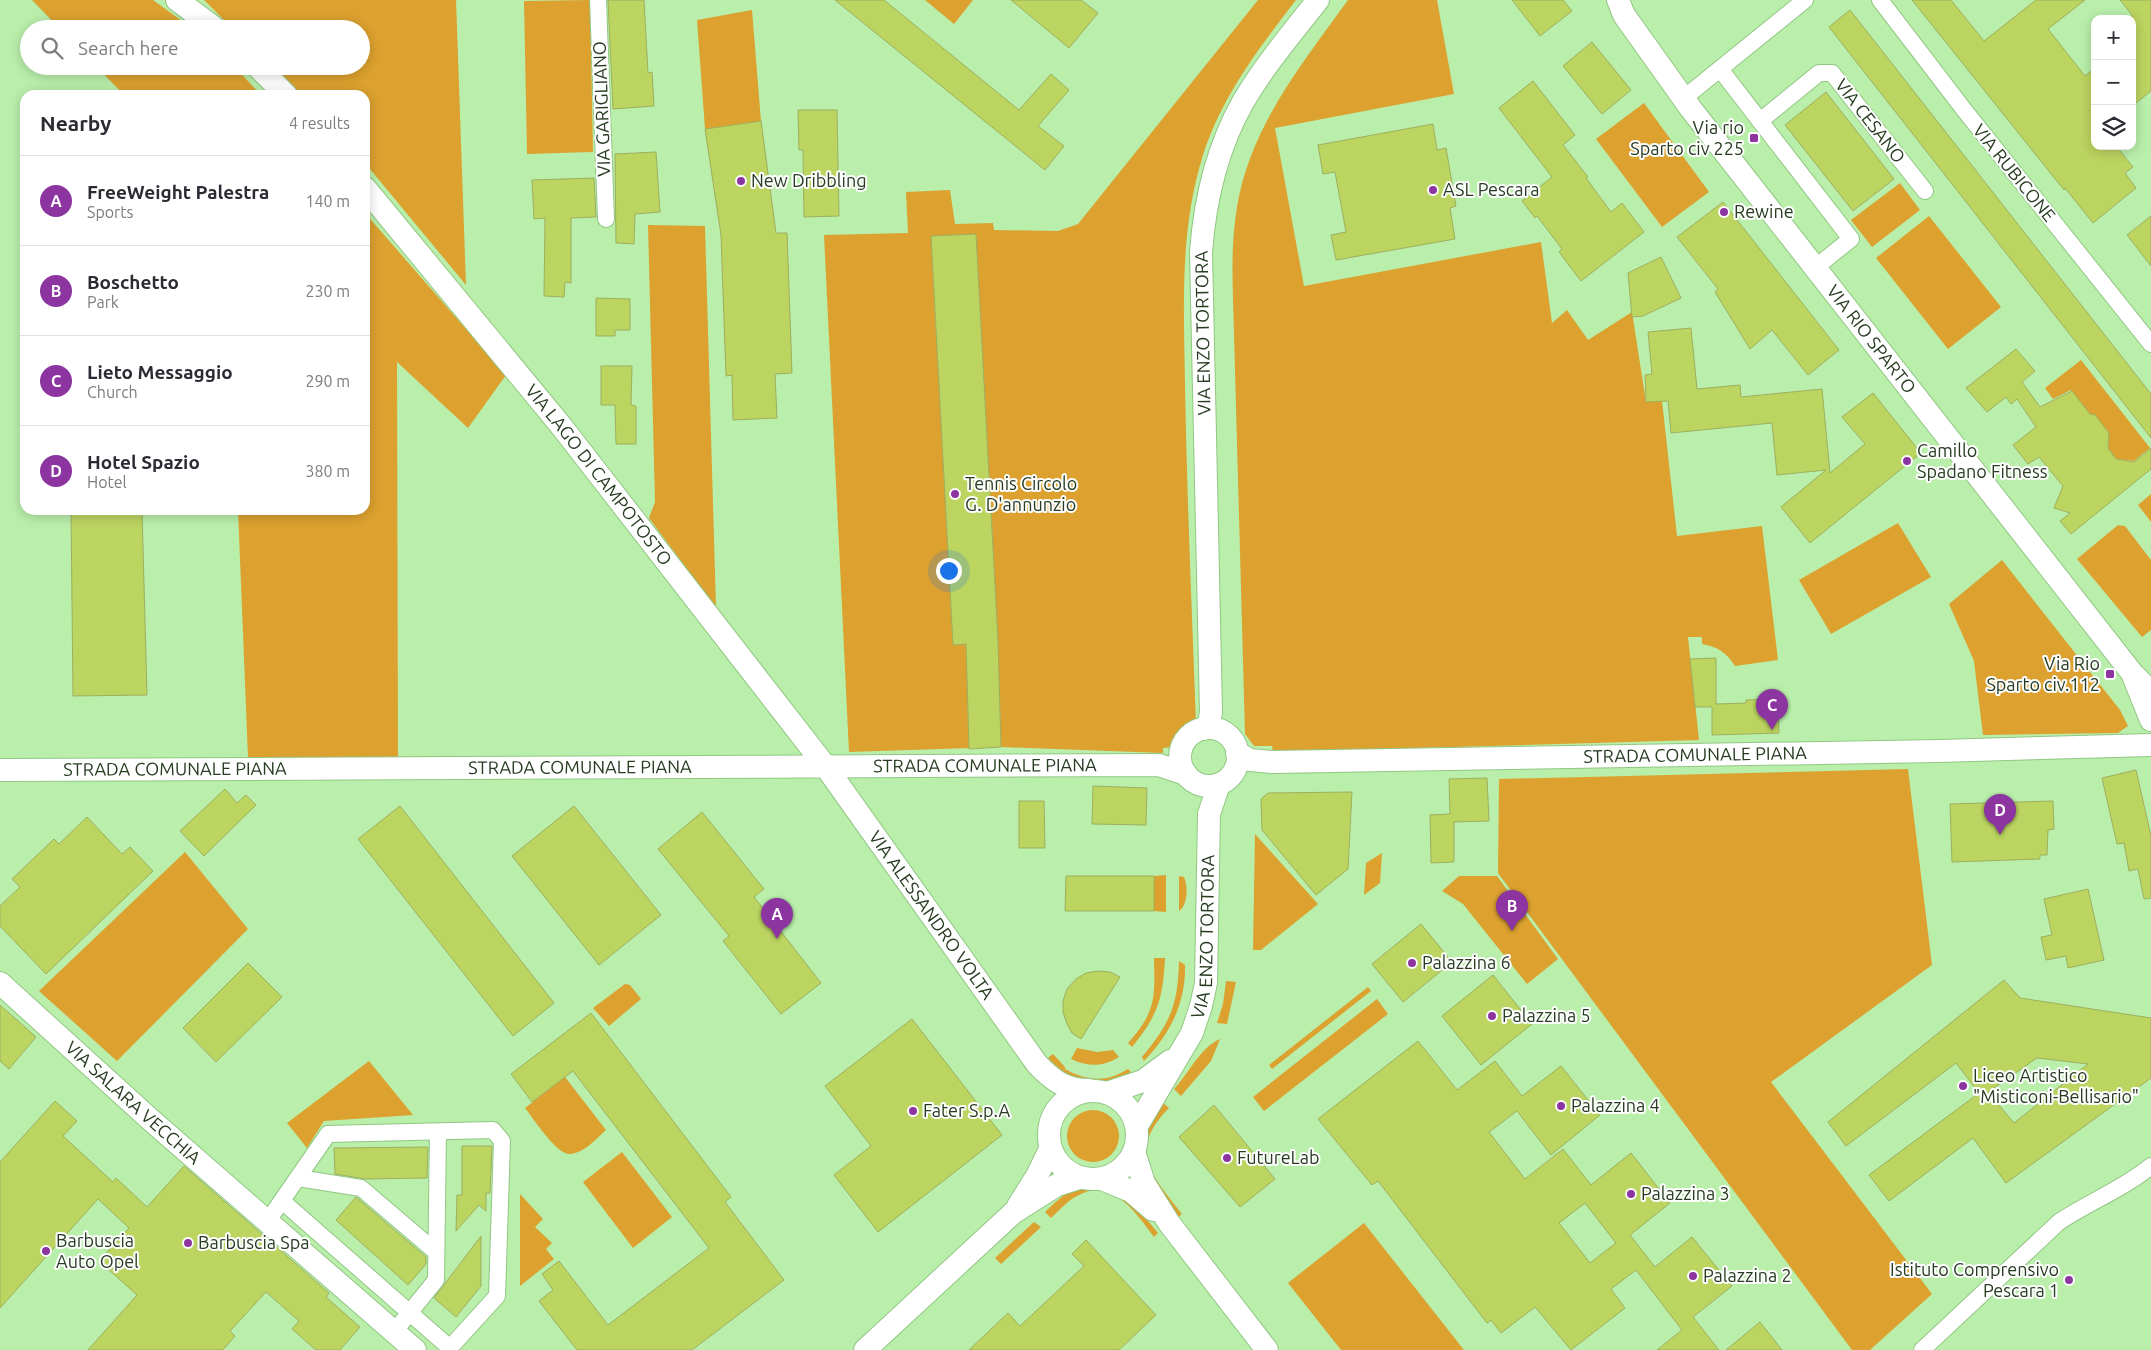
<!DOCTYPE html>
<meta charset="utf-8">
<style>
:root{--surface:#fff;--page:#f2f2f3;--text:#2b2b33;--muted:#7c7c81;--line:#e1e1e2;--accent:#8c35a1}
body{margin:0;font-family:Ubuntu,sans-serif;background:var(--page);color:var(--text)}
.controls{position:absolute;right:15px;top:15px;display:grid;overflow:hidden;border-radius:10px;box-shadow:0 2px 12px #0003}
.controls button{width:45px;height:45px;display:grid;place-items:center;padding:0;border:0;border-bottom:1px solid var(--line);background:var(--surface);color:var(--text);font:25px sans-serif}
.you{position:absolute;left:948px;top:570px;width:18px;height:18px;margin:-12px;border:4px solid #fff;border-radius:50%;background:#1a73e8;box-shadow:0 0 0 8px #1a73e833}
.badge{display:grid;place-items:center;width:32px;height:32px;border-radius:50%;background:var(--accent);color:#fff;font-size:16px;font-weight:700}
.pin{position:absolute;translate:-50% -41px;filter:drop-shadow(0 1px 2px #0008)}
.pin::after{content:'';position:absolute;top:26px;width:18px;height:15px;background:inherit;clip-path:polygon(0 0,100% 0,50% 100%)}
.list{margin:0;padding:0;list-style:none}
h2{display:flex;justify-content:space-between;align-items:center;height:65px;margin:0;padding:0 20px;font-size:21px}
h2 small{font-size:16px;font-weight:400;color:var(--muted)}
.list li{display:grid;grid-template-columns:32px 1fr auto;gap:15px;align-items:center;box-sizing:border-box;height:90px;padding:0 20px;border-top:1px solid var(--line)}
.list b{display:block;font-size:19px;white-space:nowrap}
.list p{margin:0;font-size:16px;white-space:nowrap;color:var(--muted)}
.list em{font-size:16px;font-style:normal;color:var(--muted)}
.icon{flex:none;width:28px;height:28px;fill:none;stroke:currentColor;stroke-width:2;stroke-linecap:round;stroke-linejoin:round}
.map{position:relative;flex:none;width:2151px;height:1350px;overflow:hidden}
.search{position:absolute;background:var(--surface);box-shadow:0 2px 12px #0003;left:20px;top:20px;width:350px;height:55px;display:flex;align-items:center;gap:12px;box-sizing:border-box;padding:0 18px;border-radius:28px;color:var(--muted);font-size:19px}
.panel{position:absolute;background:var(--surface);box-shadow:0 2px 12px #0003;left:20px;top:90px;width:350px;height:425px;border-radius:15px}
.map>svg:first-child{display:block}
.green{fill:#dca12f}
.building{fill:#bcd460;stroke:#9eaf5f;fill-rule:evenodd}
.lines{fill:none;stroke-linecap:round;stroke-linejoin:round}
.street-casing{stroke:#92c684;stroke-width:18}
.secondary-casing{stroke:#92c684;stroke-width:24}
.street{stroke:#fff;stroke-width:16}
.secondary{stroke:#fff;stroke-width:22}
.poi-dot{fill:#8c35a1;stroke:#fefefe;stroke-width:2}
.labels{text-anchor:middle;stroke-width:4;stroke-linejoin:round;paint-order:stroke}
.street-label{font-size:18px;fill:#273c21;stroke:#fefefe}
.poi-label{font-size:18px;fill:#273c21;stroke:#fefefe;text-anchor:start}
</style>
<div class="map">
<svg width="2151" height="1350" viewBox="0 0 2151 1350">
<rect width="100%" height="100%" fill="#b9efab"/>
<g class="green">
<polygon points="32,0 153,0 193,29 60,29"/>
<polygon points="204,0 456,0 466,285 365,163 365,95 300,95 271,66 361,66 361,29 233,29"/>
<polygon points="590,0 593,152 527,154 524,1"/>
<polygon points="925,0 973,0 954,24"/>
<path d="M1258,0H1296C1259,48 1222,96 1203,155C1179,232 1184,308 1185,387C1187,500 1192,612 1196,724L1181,736L1174,747L1163,748V753L1001,747L849,752L824,235L908,233L906,192L950,190L955,224L993,223L994,230L1058,231L1078,224Z"/>
<path d="M1348,0H1437L1454,94L1275,128L1304,286L1541,242L1552,323L1567,310L1588,340L1632,312L1646,402L1662,401L1677,536L1762,526L1778,660L1735,666C1726,652 1718,647 1702,644V637H1688L1699,740L1275,752L1273,751L1272,746H1254L1245,734L1233,298C1232,267 1232,237 1237,207C1250,127 1302,64 1348,0Z"/>
<polygon points="752,10 761,121 776,233 787,233 792,373 726,376 721,235 705,129 697,20"/>
<polygon points="96,66 234,66 261,95 124,95"/>
<polygon points="1644,103 1709,192 1662,227 1596,139"/>
<polygon points="1900,183 1920,210 1872,247 1851,220"/>
<polygon points="365,213 506,375 468,428 397,362 398,757 248,757 238,510 365,510"/>
<polygon points="1929,216 2001,307 1948,349 1876,258"/>
<polygon points="648,225 705,226 716,608 649,518 655,502"/>
<polygon points="2081,360 2150,448 2134,461 2116,459 2108,448 2109,433 2095,415 2081,413 2081,403 2071,390 2053,399 2045,388"/>
<polygon points="2151,494 2151,522 2138,505"/>
<polygon points="1898,523 1931,577 1831,634 1799,580"/>
<polygon points="2118,525 2125,526 2151,560 2151,630 2142,637 2077,559"/>
<polygon points="2002,560 2120,710 2128,726 2118,733 1983,735 1974,661 1949,604"/>
<polygon points="1908,769 1932,965 1771,1082 1932,1294 1870,1350 1852,1350 1498,873 1499,779"/>
<polygon points="1255,834 1318,904 1261,950 1253,950"/>
<polygon points="185,852 248,929 117,1061 39,991"/>
<polygon points="1382,853 1380,883 1364,895 1366,863"/>
<polygon points="1166,875 1166,912 1154,911 1154,876"/>
<path d="M1179,876L1184,877C1188,886 1188,905 1179,911Z"/>
<polygon points="1459,876 1497,876 1558,959 1527,984 1463,904 1442,891"/>
<path d="M1154,958H1165C1163,999 1158,1015 1132,1047L1128,1043C1156,1012 1155,998 1154,958Z"/>
<path d="M1179,961L1185,965C1186,1003 1170,1034 1144,1061L1142,1057C1170,1023 1178,1006 1179,961Z"/>
<polygon points="1226,981 1236,982 1227,1024 1217,1023 1223,1004"/>
<polygon points="625,984 630,985 641,999 609,1026 593,1008"/>
<polygon points="1368,987 1371,991 1272,1069 1269,1065"/>
<polygon points="1377,999 1388,1014 1264,1111 1253,1097"/>
<path d="M1220,1039L1211,1061L1181,1096L1174,1089C1189,1073 1200,1048 1220,1039Z"/>
<path d="M1077,1048L1097,1052L1113,1050L1119,1057C1103,1067 1088,1067 1071,1059Z"/>
<path d="M1053,1054L1065,1067V1069C1087,1081 1106,1083 1128,1069L1131,1072C1100,1090 1072,1084 1048,1058Z"/>
<polygon points="369,1061 413,1115 324,1121 307,1148 287,1123"/>
<path d="M565,1077L606,1130C596,1139 585,1152 571,1154C557,1156 534,1119 525,1108Z"/>
<path d="M1162,1102L1169,1108C1126,1151 1153,1176 1182,1214L1177,1218L1151,1184L1140,1149L1143,1132Z"/>
<circle cx="1093" cy="1136" r="26"/>
<polygon points="622,1152 672,1217 633,1248 583,1182"/>
<path d="M1099,1185C1123,1191 1143,1214 1158,1233L1154,1237C1136,1213 1112,1176 1077,1196C1067,1201 1059,1211 1051,1218L1045,1212C1064,1194 1071,1187 1099,1185Z"/>
<polygon points="520,1194 543,1219 535,1227 552,1243 546,1249 554,1259 520,1286"/>
<polygon points="1034,1222 1041,1227 1001,1264 995,1258"/>
<polygon points="1364,1223 1464,1350 1341,1350 1288,1283"/>
</g>
<g class="building">
<polygon points="608,0 644,0 648,73 652,72 654,106 613,109"/>
<polygon points="835,0 884,0 1019,110 1051,74 1069,90 1038,126 1064,146 1045,170"/>
<polygon points="1011,0 1081,0 1098,13 1069,48"/>
<polygon points="1512,0 1563,0 1572,11 1540,36"/>
<polygon points="1912,0 1951,0 1984,41 2036,0 2085,0 2048,29 2085,76 2095,68 2095,146 2116,146 2133,167 2125,173 2136,188 2093,223 2065,188 2064,190"/>
<polygon points="2120,0 2151,0 2151,91 2132,106 2132,15"/>
<polygon points="1850,10 2151,394 2151,438 1829,27"/>
<polygon points="1592,42 1631,90 1602,114 1563,66"/>
<polygon points="1533,81 1575,135 1563,145 1588,177 1586,178 1611,212 1622,203 1644,232 1581,281 1559,252 1562,249 1537,216 1535,218 1522,201 1552,177 1499,108"/>
<polygon points="1826,92 1894,179 1853,211 1785,125"/>
<polygon points="798,110 837,110 839,216 804,217 803,150 799,150"/>
<polygon points="761,121 776,233 787,233 792,373 775,374 777,418 733,420 732,375 726,376 721,235 705,129"/>
<polygon points="1433,124 1437,150 1446,148 1456,206 1450,208 1455,239 1336,260 1331,235 1346,232 1335,172 1323,174 1318,145"/>
<polygon points="656,152 660,212 635,214 634,244 616,243 615,154"/>
<polygon points="594,178 596,217 571,218 571,283 565,282 564,297 544,296 545,218 534,219 532,180"/>
<polygon points="1723,202 1839,350 1808,375 1772,330 1750,349 1715,292 1718,289 1677,237"/>
<polygon points="2151,216 2151,266 2127,235"/>
<polygon points="976,234 998,640 1001,747 969,749 966,644 953,645 931,236"/>
<polygon points="1661,257 1681,298 1643,316 1632,317 1628,273"/>
<polygon points="596,298 630,299 630,330 615,330 615,336 596,336"/>
<polygon points="1691,328 1697,389 1740,385 1741,397 1822,389 1830,473 1865,444 1842,417 1873,393 1921,453 1810,543 1781,507 1826,470 1777,475 1772,423 1671,433 1668,401 1646,402 1645,375 1652,374 1648,332"/>
<polygon points="2016,349 2035,371 2022,382 2040,407 2072,391 2090,414 2095,415 2109,433 2108,448 2116,459 2134,462 2151,448 2151,469 2071,534 2060,521 2070,513 2054,508 2063,486 2039,457 2028,464 2013,445 2036,427 2017,399 2011,404 2006,397 1987,412 1966,388"/>
<polygon points="601,366 632,366 631,405 636,406 636,444 616,444 615,405 601,405"/>
<polygon points="71,510 142,510 147,695 73,696"/>
<polygon points="1716,658 1716,704 1746,703 1746,700 1778,699 1779,733 1712,735 1712,707 1695,707 1690,659"/>
<polygon points="2136,770 2151,836 2151,898 2144,899 2138,869 2129,871 2124,843 2117,844 2102,778"/>
<polygon points="1487,778 1489,821 1454,822 1454,862 1431,863 1430,815 1450,814 1449,779"/>
<polygon points="1093,786 1147,788 1146,825 1092,824"/>
<polygon points="225,789 237,803 246,795 256,805 204,856 180,831"/>
<polygon points="1352,792 1348,869 1316,895 1262,830 1261,799 1268,793"/>
<polygon points="1019,801 1044,801 1045,848 1019,848"/>
<polygon points="2053,801 2054,829 2048,830 2047,855 2040,855 2040,859 1952,862 1950,804"/>
<polygon points="400,806 554,1003 513,1036 358,839"/>
<polygon points="574,806 661,915 599,965 512,856"/>
<polygon points="702,812 764,889 754,897 821,983 781,1014 723,941 729,936 658,849"/>
<polygon points="87,817 122,854 130,847 153,871 46,974 0,926 0,906 20,887 12,879 54,839 59,844"/>
<polygon points="1066,876 1154,876 1154,911 1065,911"/>
<polygon points="2088,889 2104,960 2068,968 2066,956 2046,960 2041,937 2052,935 2044,899"/>
<polygon points="1421,924 1452,962 1403,1002 1372,964"/>
<polygon points="248,963 282,997 216,1062 183,1028"/>
<polygon points="1098,971 1110,972 1120,977 1081,1039 1072,1033 1067,1024 1063,1012 1063,1001 1067,989 1076,979 1086,973"/>
<polygon points="1493,975 1532,1024 1481,1065 1442,1016"/>
<path d="M2004,980L2020,998L2151,1018V1078L2006,1183L1973,1138L1889,1201L1869,1175L1979,1093L1956,1063L1846,1146L1828,1122ZM2037,1058L2088,1064L2014,1123L1988,1092Z"/>
<polygon points="0,1005 36,1037 9,1069 0,1061"/>
<polygon points="591,1013 731,1197 725,1202 784,1280 692,1350 577,1350 539,1301 553,1290 542,1274 559,1261 608,1325 709,1248 573,1071 532,1102 511,1074"/>
<polygon points="912,1019 1002,1135 878,1232 834,1175 871,1146 825,1086"/>
<path d="M1418,1041L1457,1090L1495,1061L1522,1096L1561,1066L1600,1115L1551,1155L1517,1111L1489,1132L1525,1179L1563,1149L1591,1185L1631,1153L1670,1203L1630,1235L1655,1267L1692,1237L1732,1286L1693,1317L1719,1350H1657L1682,1330L1636,1270L1611,1289L1625,1308L1571,1350L1535,1307L1501,1333L1491,1320L1487,1323L1378,1181L1372,1185L1318,1119ZM1585,1203L1616,1243L1590,1263L1559,1223Z"/>
<polygon points="55,1101 77,1121 63,1136 113,1182 116,1178 147,1207 184,1166 329,1293 326,1297 360,1327 340,1350 316,1350 292,1329 299,1321 266,1292 230,1331 235,1336 223,1350 88,1350 137,1295 99,1261 129,1228 98,1199 0,1308 0,1162"/>
<polygon points="1214,1105 1275,1179 1240,1207 1179,1137"/>
<polygon points="462,1146 492,1146 490,1193 486,1193 486,1211 479,1205 456,1231 457,1195 462,1195"/>
<polygon points="428,1147 427,1178 365,1179 335,1174 334,1148"/>
<polygon points="356,1197 426,1257 426,1264 408,1285 336,1220"/>
<polygon points="481,1236 481,1286 456,1317 434,1298"/>
<polygon points="1086,1240 1156,1315 1119,1350 969,1350 1008,1313 1020,1326 1084,1266 1072,1254"/>
<polygon points="1760,1322 1782,1350 1726,1350"/>
</g>
<g class="lines">
<defs>
<g id="street">
<polyline points="598,0 606,219"/>
<polyline points="1880,0 1965,111 2151,344"/>
<polyline points="1720,69 1851,239 1816,267"/>
<polyline points="1684,98 1805,0"/>
<polyline points="1760,121 1819,73 1832,73 1925,191"/>
<polyline points="298,1178 361,1188 436,1252"/>
<polyline points="282,1201 450,1348"/>
<polyline points="267,1222 328,1134 493,1130 502,1141 497,1296 448,1350"/>
<polyline points="394,1332 436,1280 438,1132"/>
<path d="M1922,1350L2059,1222C2089,1202 2123,1189 2151,1166"/>
</g>
<g id="secondary">
<polyline points="177,0 216,29"/>
<path id="s1" d="M1618,0L1624,15L1691,109L2132,673L2151,692"/>
<polyline points="257,66 286,95"/>
<path id="s2" d="M365,188L562,427L826,767L1037,1064C1053,1081 1066,1090 1089,1090"/>
<polyline points="2134,678 2151,720"/>
<circle cx="1209" cy="757" r="29"/>
<path d="M1203,729L1209,724L1211,712L1201,252C1205,199 1217,148 1243,102C1264,66 1292,33 1318,0"/>
<path id="s3" d="M1237,753L1250,760L1272,762L1939,751L2151,745"/>
<path id="s4" d="M0,770L1159,765L1186,774"/>
<path id="s5" d="M0,983L152,1121L415,1350"/>
<circle cx="1093" cy="1135" r="44"/>
<polyline points="1107,1093 1143,1081 1170,1061"/>
<path id="s6" d="M1137,1126L1192,1033L1201,1006L1206,983L1209,814L1219,784"/>
<polyline points="1134,1152 1144,1183 1169,1223 1267,1350"/>
<polyline points="1102,1179 1131,1191 1153,1210"/>
<polyline points="1018,1206 1037,1176 1050,1149"/>
<polyline points="865,1350 1013,1213 1057,1185 1079,1178"/>
</g>
</defs>
<use href="#street" class="street-casing"/>
<use href="#secondary" class="secondary-casing"/>
<use href="#street" class="street"/>
<use href="#secondary" class="secondary"/>
</g>
<g class="poi-dot">
<rect x="1749" y="133" width="10" height="10" rx="2.5"/>
<circle cx="741" cy="181" r="5"/>
<circle cx="1433" cy="190" r="5"/>
<circle cx="1724" cy="212" r="5"/>
<circle cx="1907" cy="461" r="5"/>
<circle cx="955" cy="494" r="5"/>
<rect x="2105" y="669" width="10" height="10" rx="2.5"/>
<circle cx="1412" cy="963" r="5"/>
<circle cx="1492" cy="1016" r="5"/>
<circle cx="1963" cy="1086" r="5"/>
<circle cx="1561" cy="1106" r="5"/>
<circle cx="913" cy="1111" r="5"/>
<circle cx="1227" cy="1158" r="5"/>
<circle cx="1631" cy="1194" r="5"/>
<circle cx="188" cy="1243" r="5"/>
<circle cx="46" cy="1251" r="5"/>
<circle cx="1693" cy="1276" r="5"/>
<circle cx="2069" cy="1280" r="5"/>
</g>
<g class="labels">
<g class="street-label">
<text transform="translate(602 109) rotate(-92)" y="6">VIA GARIGLIANO</text>
<text transform="translate(1870 121) rotate(52)" y="6">VIA CESANO</text>
<text transform="translate(2014 173) rotate(51)" y="6">VIA RUBICONE</text>
<text transform="translate(1203 333) rotate(-91)" y="6">VIA ENZO TORTORA</text>
<text dy="6" stroke="none"><textPath href="#s1" startOffset="424">VIA RIO SPARTO</textPath></text>
<text dy="6" stroke="none"><textPath href="#s2" startOffset="370">VIA LAGO DI CAMPOTOSTO</textPath></text>
<text dy="6" stroke="none"><textPath href="#s3" startOffset="460">STRADA COMUNALE PIANA</textPath></text>
<text dy="6" stroke="none"><textPath href="#s4" startOffset="985">STRADA COMUNALE PIANA</textPath></text>
<text dy="6" stroke="none"><textPath href="#s4" startOffset="580">STRADA COMUNALE PIANA</textPath></text>
<text dy="6" stroke="none"><textPath href="#s4" startOffset="175">STRADA COMUNALE PIANA</textPath></text>
<text dy="6" stroke="none"><textPath href="#s2" startOffset="922">VIA ALESSANDRO VOLTA</textPath></text>
<text dy="6" stroke="none"><textPath href="#s6" startOffset="206">VIA ENZO TORTORA</textPath></text>
<text dy="6" stroke="none"><textPath href="#s5" startOffset="179">VIA SALARA VECCHIA</textPath></text>
</g>
<g class="poi-label">
<text x="1744" y="134" text-anchor="end">Via rio<tspan x="1744" dy="21">Sparto civ 225</tspan></text>
<text x="751" y="187">New Dribbling</text>
<text x="1443" y="196">ASL Pescara</text>
<text x="1734" y="218">Rewine</text>
<text x="1917" y="457">Camillo<tspan x="1917" dy="21">Spadano Fitness</tspan></text>
<text x="965" y="490">Tennis Circolo<tspan x="965" dy="21">G. D'annunzio</tspan></text>
<text x="2100" y="670" text-anchor="end">Via Rio<tspan x="2100" dy="21">Sparto civ.112</tspan></text>
<text x="1422" y="969">Palazzina 6</text>
<text x="1502" y="1022">Palazzina 5</text>
<text x="1973" y="1082">Liceo Artistico<tspan x="1973" dy="21">"Misticoni-Bellisario"</tspan></text>
<text x="1571" y="1112">Palazzina 4</text>
<text x="923" y="1117">Fater S.p.A</text>
<text x="1237" y="1164">FutureLab</text>
<text x="1641" y="1200">Palazzina 3</text>
<text x="56" y="1247">Barbuscia<tspan x="56" dy="21">Auto Opel</tspan></text>
<text x="198" y="1249">Barbuscia Spa</text>
<text x="2059" y="1276" text-anchor="end">Istituto Comprensivo<tspan x="2059" dy="21">Pescara 1</tspan></text>
<text x="1703" y="1282">Palazzina 2</text>
</g>
</g>
</svg>
<div class="controls">
<button>+</button>
<button>−</button>
<button><svg class="icon" aria-label="layers" viewBox="0 0 24 24"><path d="M12 4l9 5-9 5-9-5zM3 14l9 5 9-5"/></svg></button>
</div>
<div class="you"></div>
<div class="pin badge" style="left:777px;top:939px">A</div>
<div class="pin badge" style="left:1512px;top:931px">B</div>
<div class="pin badge" style="left:1772px;top:730px">C</div>
<div class="pin badge" style="left:2000px;top:835px">D</div>
<div class="search"><svg class="icon" aria-label="search" viewBox="0 0 24 24"><circle cx="10" cy="10" r="6"/><path d="M15 15l6 6"/></svg>Search here</div>
<section class="panel">
<h2>Nearby<small>4 results</small></h2>
<ul class="list">
<li><span class="badge">A</span><div><b>FreeWeight Palestra</b><p>Sports</p></div><em>140 m</em></li>
<li><span class="badge">B</span><div><b>Boschetto</b><p>Park</p></div><em>230 m</em></li>
<li><span class="badge">C</span><div><b>Lieto Messaggio</b><p>Church</p></div><em>290 m</em></li>
<li><span class="badge">D</span><div><b>Hotel Spazio</b><p>Hotel</p></div><em>380 m</em></li>
</ul>
</section>
</div>
